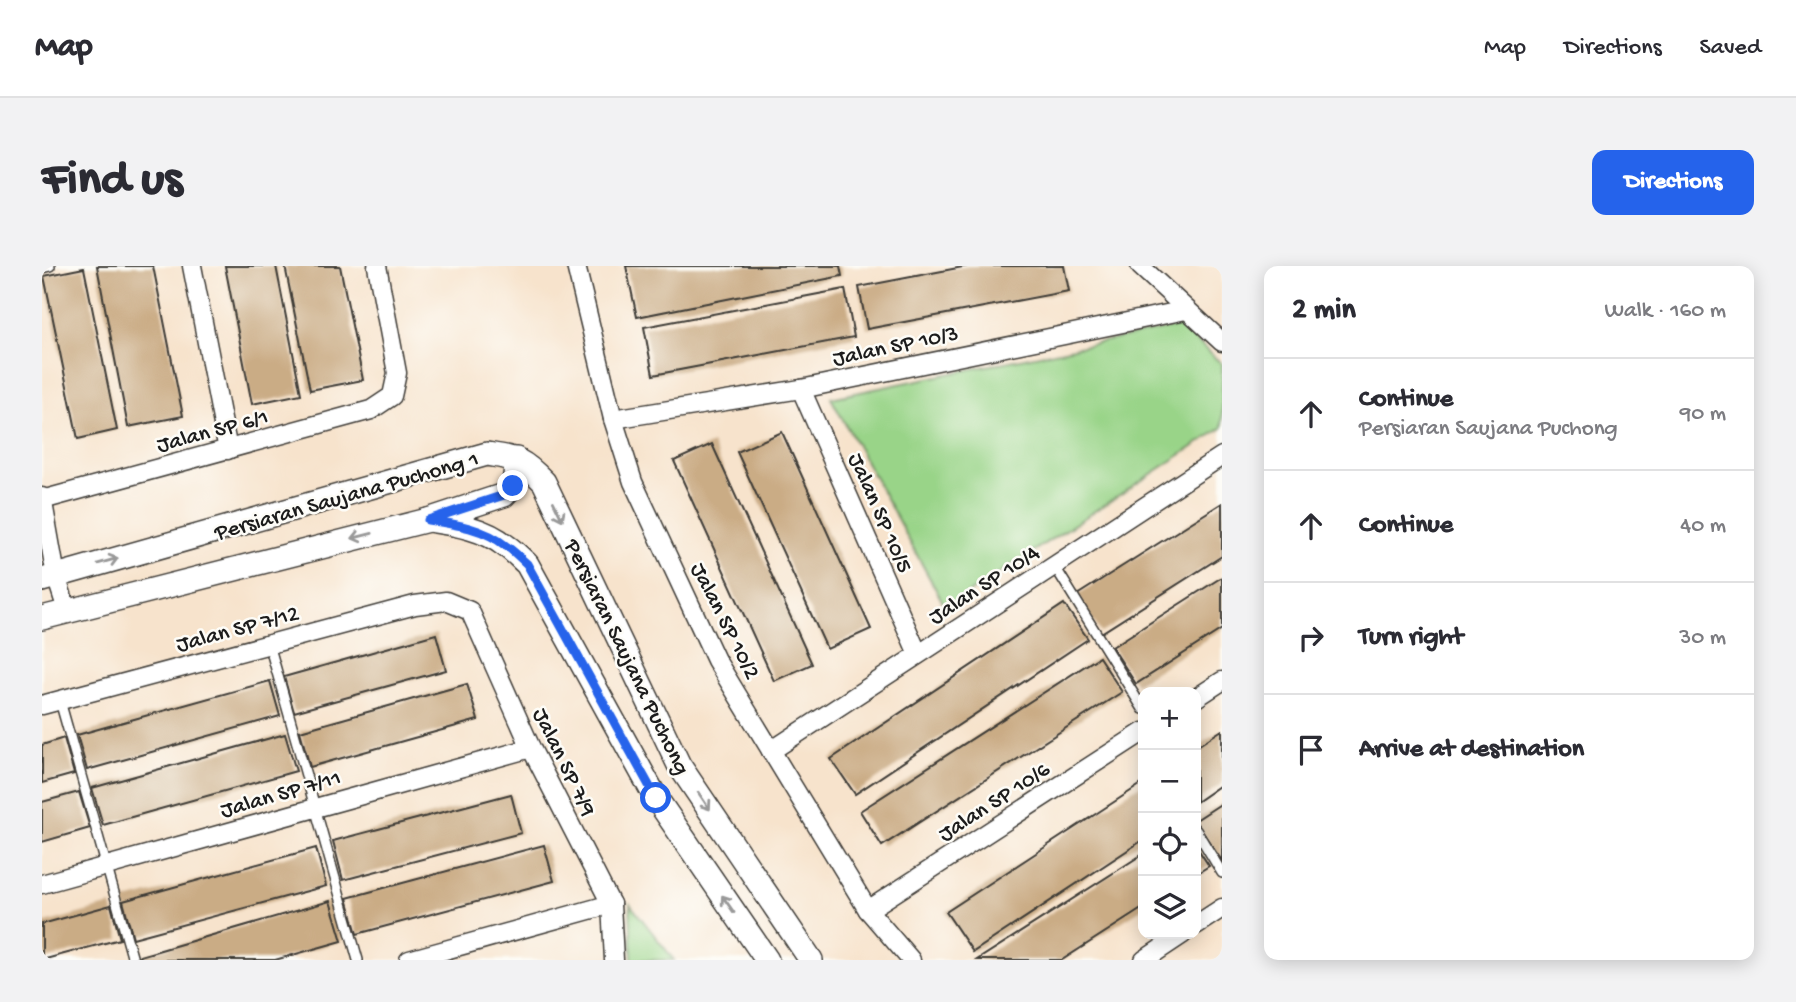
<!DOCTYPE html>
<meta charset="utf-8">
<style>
:root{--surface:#fff;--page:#f2f2f3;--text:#2b2b33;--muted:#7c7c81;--line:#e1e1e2;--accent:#2563eb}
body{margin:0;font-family:"Gochi Hand",sans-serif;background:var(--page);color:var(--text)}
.controls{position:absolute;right:21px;bottom:21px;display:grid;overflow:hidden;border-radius:14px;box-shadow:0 4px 18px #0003}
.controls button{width:63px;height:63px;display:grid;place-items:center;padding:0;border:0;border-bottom:2px solid var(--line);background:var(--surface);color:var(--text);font:35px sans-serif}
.stop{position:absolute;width:21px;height:21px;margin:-16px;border:5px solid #2563eb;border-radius:50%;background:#fff}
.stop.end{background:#2563eb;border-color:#fff;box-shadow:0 2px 7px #0008}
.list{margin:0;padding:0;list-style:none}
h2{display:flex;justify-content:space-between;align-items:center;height:91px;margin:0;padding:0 28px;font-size:30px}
h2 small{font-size:23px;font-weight:400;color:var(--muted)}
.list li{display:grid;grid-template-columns:46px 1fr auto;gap:21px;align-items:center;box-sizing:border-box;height:112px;padding:0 28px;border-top:2px solid var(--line)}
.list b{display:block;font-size:26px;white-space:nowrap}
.list p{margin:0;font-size:23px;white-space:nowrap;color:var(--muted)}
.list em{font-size:23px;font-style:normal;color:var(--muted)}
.icon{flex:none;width:38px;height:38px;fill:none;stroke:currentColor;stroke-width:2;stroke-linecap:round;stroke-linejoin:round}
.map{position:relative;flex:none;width:1180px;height:694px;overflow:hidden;border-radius:14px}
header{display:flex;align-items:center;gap:42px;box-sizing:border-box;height:98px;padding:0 35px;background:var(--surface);border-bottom:2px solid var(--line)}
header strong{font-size:33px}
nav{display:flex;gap:38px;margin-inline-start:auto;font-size:24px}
.intro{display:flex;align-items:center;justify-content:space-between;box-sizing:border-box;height:168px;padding:0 42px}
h1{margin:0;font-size:49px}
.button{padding:18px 32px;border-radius:14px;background:var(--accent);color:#fff;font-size:24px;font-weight:700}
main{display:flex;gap:42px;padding:0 42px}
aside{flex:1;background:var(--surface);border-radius:14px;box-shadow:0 4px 18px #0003}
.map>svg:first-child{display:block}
.green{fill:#99d488;stroke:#5a7852;stroke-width:2}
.building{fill:#caac85}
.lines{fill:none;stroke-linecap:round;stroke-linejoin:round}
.service-casing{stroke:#3d3a36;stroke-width:12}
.minor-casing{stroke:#3d3a36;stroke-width:21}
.tertiary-casing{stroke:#3d3a36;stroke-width:26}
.service{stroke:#fff;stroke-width:9}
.minor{stroke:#fff;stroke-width:18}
.tertiary{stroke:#fff;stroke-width:23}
.oneway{stroke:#999}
.route{stroke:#2563eb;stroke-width:9}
.labels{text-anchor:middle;stroke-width:5;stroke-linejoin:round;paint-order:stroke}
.street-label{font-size:23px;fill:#1c1c1c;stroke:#fdfcf7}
</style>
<header>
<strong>Map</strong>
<nav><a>Map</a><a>Directions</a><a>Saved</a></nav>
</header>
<div class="intro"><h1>Find us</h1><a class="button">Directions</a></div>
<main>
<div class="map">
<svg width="1180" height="694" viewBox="0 0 1180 694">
<rect width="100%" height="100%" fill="#fdfcf7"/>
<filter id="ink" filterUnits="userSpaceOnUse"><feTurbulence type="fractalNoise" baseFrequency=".0143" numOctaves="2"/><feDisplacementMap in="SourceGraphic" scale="14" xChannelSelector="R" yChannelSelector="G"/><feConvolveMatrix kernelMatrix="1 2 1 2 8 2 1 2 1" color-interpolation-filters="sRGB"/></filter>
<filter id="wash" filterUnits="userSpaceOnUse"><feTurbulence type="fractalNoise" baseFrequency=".00686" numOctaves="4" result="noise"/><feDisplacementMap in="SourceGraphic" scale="28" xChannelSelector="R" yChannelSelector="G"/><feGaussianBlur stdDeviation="1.57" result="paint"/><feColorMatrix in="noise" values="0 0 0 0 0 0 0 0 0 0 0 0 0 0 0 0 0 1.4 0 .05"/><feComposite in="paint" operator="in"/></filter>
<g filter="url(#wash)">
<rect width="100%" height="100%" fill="#f7e3cc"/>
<g class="green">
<polygon points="1138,60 1180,98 1180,162 904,342 789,132"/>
<polygon points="588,638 632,694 590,694"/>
</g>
<g id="blocks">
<g class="building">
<polygon points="55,0 111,0 141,150 86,161"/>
<polygon points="183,0 234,0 259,128 210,138"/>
<polygon points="243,0 298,0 321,114 268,124"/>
<polygon points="584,0 798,0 800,10 595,51"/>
<polygon points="926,0 1022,0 1027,25 825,63 817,21"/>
<polygon points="42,2 75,164 36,173 2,10"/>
<polygon points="803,23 812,71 611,109 602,61"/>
<polygon points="740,166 829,363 785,383 695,186"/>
<polygon points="670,178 770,398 732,415 632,195"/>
<polygon points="1180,237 1180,290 1059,367 1035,329"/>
<polygon points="1180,311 1180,363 1094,418 1070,381"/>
<polygon points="1022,338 1046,373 813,528 789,493"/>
<polygon points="394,368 404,404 252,446 242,411"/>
<polygon points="1057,391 1080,426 840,580 818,545"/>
<polygon points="228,415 238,450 45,504 35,469"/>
<polygon points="425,418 436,454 268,501 258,465"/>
<polygon points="1180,464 1180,518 1154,536 1154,481"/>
<polygon points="243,468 254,505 61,559 50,522"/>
<polygon points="22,472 32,508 0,517 0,479"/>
<polygon points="1101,517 1101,574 931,686 904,646"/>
<polygon points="37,526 48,562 0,576 0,536"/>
<polygon points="469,528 479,567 301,614 291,575"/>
<polygon points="1180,537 1180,595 1154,556 1154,554"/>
<polygon points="502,579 512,615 315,668 305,632"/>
<polygon points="1154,580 1167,600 1154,608"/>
<polygon points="274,582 284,620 91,672 81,635"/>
<polygon points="1101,588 1101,642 1020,694 935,694"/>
<polygon points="288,635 300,675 233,694 99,694 98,690"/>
<polygon points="69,639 78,673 0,694 0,658"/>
</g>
</g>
</g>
<g filter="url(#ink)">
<use href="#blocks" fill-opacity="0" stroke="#3d3a36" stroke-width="2"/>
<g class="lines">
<defs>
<g id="service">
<polyline points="0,2 8,0"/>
<polyline points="1012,299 1101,443"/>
<polyline points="227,378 316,694"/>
<polyline points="18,435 91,694"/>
<polyline points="1154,564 1180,607"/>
</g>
<g id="minor">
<polyline points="150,0 186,184"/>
<polyline points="534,0 571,153 591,216 674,394 826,644 869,694"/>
<polyline points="1098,0 1180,76"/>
<polyline points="759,123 876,388"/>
<polyline points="571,153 759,123 1144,44"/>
<polyline points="0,231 14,310 25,344"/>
<polyline points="0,234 329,144 350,130 355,107 335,0"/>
<polyline points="1154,432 1180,415"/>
<polyline points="0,439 373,339 404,335 428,345 489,482 569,638 572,694"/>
<polyline points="729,485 1180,190"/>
<polyline points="0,618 489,482"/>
<polyline points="826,644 1101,466"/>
<polyline points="1154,659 1180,642"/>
<polyline points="367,694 569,638"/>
<polyline points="1102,694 1141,668"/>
</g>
<g id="tertiary">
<path d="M386,254C413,258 442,262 464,280C472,285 478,292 485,298L614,532L725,694"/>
<path d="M0,314L445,188C476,193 480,193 502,216L637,499L769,694"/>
<path d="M0,352L386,254L462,229C475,216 473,211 474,193"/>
</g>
</defs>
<use href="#service" class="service-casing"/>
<use href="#minor" class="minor-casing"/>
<use href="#tertiary" class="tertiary-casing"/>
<use href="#service" class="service"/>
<use href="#minor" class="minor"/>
<use href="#tertiary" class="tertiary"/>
</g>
<defs><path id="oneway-shaft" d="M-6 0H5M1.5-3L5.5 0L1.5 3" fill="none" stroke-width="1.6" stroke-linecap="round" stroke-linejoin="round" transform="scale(1.75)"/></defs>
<g class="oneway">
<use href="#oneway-shaft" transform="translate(516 245) rotate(64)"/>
<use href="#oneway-shaft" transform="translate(320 270) rotate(166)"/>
<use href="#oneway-shaft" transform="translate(66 295) rotate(-16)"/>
<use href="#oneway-shaft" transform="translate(662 535) rotate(56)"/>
<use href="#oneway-shaft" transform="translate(686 638) rotate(-125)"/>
</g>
</g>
<g class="lines" filter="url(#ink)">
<path class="route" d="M471,220L462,229L386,254C413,258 442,262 464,280C472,285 478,292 485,298L614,532"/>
</g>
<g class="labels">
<g class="street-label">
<text transform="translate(853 78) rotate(-12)" y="8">Jalan SP 10/3</text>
<text transform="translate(170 163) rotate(-15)" y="8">Jalan SP 6/1</text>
<text transform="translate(304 228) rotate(-16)" y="8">Persiaran Saujana Puchong 1</text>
<text transform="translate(840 246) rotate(66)" y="8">Jalan SP 10/5</text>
<text transform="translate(941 317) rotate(-33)" y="8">Jalan SP 10/4</text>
<text transform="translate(685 354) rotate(63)" y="8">Jalan SP 10/2</text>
<text transform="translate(195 361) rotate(-15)" y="8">Jalan SP 7/12</text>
<text transform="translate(587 390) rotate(64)" y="8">Persiaran Saujana Puchong</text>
<text transform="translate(524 495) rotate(64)" y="8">Jalan SP 7/9</text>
<text transform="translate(238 526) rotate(-16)" y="8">Jalan SP 7/11</text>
<text transform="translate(951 534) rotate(-33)" y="8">Jalan SP 10/6</text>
</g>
</g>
</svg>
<div class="controls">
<button>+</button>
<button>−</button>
<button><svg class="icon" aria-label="locate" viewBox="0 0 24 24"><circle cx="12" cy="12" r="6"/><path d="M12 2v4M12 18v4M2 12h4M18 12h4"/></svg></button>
<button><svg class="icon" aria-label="layers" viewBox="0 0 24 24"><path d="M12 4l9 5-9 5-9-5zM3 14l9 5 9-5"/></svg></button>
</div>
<div class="stop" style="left:614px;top:532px"></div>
<div class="stop end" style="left:471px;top:220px"></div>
</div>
<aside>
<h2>2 min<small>Walk · 160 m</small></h2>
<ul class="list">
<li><svg class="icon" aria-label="ahead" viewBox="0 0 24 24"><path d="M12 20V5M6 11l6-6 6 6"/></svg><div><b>Continue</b><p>Persiaran Saujana Puchong</p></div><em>90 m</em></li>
<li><svg class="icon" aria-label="ahead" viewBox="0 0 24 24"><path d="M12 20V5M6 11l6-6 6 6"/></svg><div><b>Continue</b></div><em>40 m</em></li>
<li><svg class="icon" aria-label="right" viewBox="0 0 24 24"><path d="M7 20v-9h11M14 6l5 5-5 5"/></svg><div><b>Turn right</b></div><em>30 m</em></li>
<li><svg class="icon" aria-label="arrive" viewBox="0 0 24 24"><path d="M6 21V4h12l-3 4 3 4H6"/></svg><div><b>Arrive at destination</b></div></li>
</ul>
</aside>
</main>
